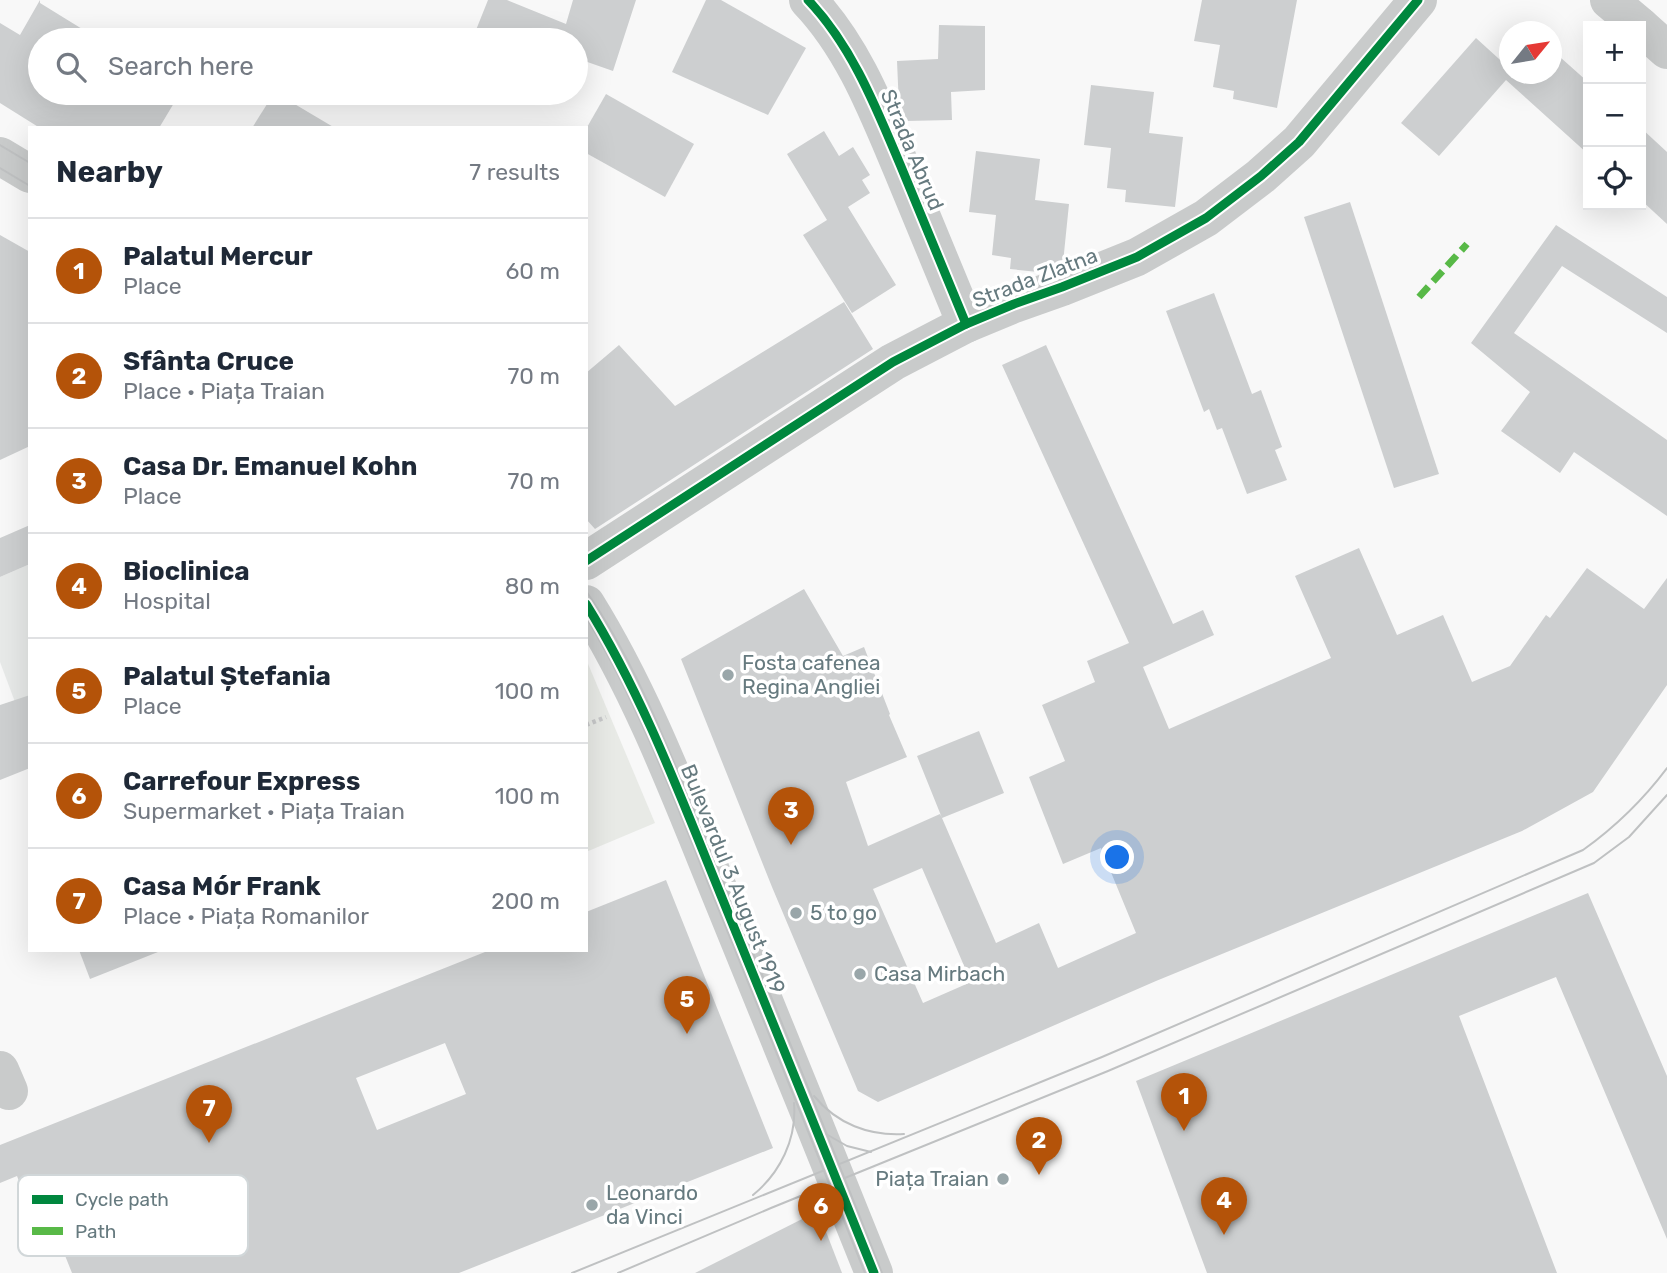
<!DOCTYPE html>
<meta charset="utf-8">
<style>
:root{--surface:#fff;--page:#f2f2f3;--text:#1f2937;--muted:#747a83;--line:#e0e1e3;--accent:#b45309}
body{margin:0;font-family:Rubik,sans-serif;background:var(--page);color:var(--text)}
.controls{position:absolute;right:21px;top:21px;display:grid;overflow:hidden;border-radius:0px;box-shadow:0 7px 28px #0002}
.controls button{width:63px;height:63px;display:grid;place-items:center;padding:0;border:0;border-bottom:2px solid var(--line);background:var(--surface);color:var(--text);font:35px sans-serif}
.compass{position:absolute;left:1499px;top:21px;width:63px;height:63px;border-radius:50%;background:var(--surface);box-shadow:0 7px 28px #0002;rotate:60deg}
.you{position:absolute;left:1118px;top:858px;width:24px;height:24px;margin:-18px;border:5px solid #fff;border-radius:50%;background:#1a73e8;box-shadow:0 0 0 10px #1a73e833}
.badge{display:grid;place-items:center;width:46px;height:46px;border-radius:50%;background:var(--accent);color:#fff;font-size:23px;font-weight:700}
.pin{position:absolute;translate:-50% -58px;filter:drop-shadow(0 2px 4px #0008)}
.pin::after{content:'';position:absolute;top:37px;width:24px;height:21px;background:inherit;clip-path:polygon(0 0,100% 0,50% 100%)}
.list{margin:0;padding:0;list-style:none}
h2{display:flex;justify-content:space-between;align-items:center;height:91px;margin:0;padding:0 28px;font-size:30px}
h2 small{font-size:23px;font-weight:400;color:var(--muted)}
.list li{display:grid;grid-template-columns:46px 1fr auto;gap:21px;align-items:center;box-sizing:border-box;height:105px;padding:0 28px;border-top:2px solid var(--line)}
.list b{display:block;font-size:26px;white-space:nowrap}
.list p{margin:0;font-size:23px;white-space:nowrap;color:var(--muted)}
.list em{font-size:23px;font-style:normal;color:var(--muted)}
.icon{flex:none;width:38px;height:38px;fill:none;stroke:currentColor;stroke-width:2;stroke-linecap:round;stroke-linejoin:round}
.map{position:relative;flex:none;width:1667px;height:1273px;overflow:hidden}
.search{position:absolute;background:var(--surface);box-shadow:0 7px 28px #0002;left:28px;top:28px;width:560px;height:77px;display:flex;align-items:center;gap:18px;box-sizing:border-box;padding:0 24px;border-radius:38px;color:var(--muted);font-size:26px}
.panel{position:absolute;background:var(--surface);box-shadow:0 7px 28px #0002;left:28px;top:126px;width:560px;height:826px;border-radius:0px}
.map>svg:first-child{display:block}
.built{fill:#e7e9e8}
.green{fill:#e8eae6}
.building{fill:#cdcfd0;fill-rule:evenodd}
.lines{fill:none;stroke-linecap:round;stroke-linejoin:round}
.path{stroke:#c7c8c9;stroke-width:4.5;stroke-dasharray:3.5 3.5;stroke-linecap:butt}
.minor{stroke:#c9cbcb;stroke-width:38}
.tram{stroke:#bfc1c2;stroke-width:2}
.quiet{stroke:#58b947;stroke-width:7;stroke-dasharray:14 7;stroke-linecap:butt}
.cycleway-casing{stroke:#fff;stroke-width:13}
.cycleway{stroke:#00873e;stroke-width:9}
.poi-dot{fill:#99a6a9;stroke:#fff;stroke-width:2.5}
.labels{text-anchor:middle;stroke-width:7;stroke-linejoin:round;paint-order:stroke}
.street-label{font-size:21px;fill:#667a7f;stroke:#fff}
.poi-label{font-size:21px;fill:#667a7f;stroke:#fff;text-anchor:start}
.key{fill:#fff;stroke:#d1d7d9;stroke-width:2}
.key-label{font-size:19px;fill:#667a7f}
</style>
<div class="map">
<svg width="1667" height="1273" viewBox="0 0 1667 1273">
<rect width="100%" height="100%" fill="#f8f8f8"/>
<polygon class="built" points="30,564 30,742 0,662 0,577"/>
<polygon class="green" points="586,659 655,823 586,852"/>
<g class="building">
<polygon points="40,0 40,3 100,40 40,40 40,93 180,93 159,128 40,128 0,103 0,23 20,35"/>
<polygon points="488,0 507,0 566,24 573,0 636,0 613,71 576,58 576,40 472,40"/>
<polygon points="706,0 721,0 806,48 768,115 672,72"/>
<polygon points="1202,0 1297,0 1277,108 1233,99 1234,91 1213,87 1220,45 1194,41"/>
<polygon points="939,25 985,26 985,90 951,92 952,120 906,121 899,107 897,61 938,59"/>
<polygon points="1476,38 1509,68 1509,74 1551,74 1551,49 1588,82 1588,154 1506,80 1439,156 1401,123"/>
<polygon points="1091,85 1154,92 1149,133 1183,137 1175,207 1125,202 1126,190 1107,188 1111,148 1084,145"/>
<polygon points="274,93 276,93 335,128 252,128"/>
<polygon points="606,94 694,144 665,197 586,153 586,129"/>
<polygon points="1641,128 1667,152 1667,224 1641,200"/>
<polygon points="824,131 839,156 853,147 870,175 862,180 870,193 848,207 896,285 852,313 803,235 827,220 787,154"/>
<polygon points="976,151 1040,159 1035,200 1069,204 1063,263 1038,272 1010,269 1011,258 992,255 996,215 969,212"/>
<polygon points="1350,202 1439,474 1394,488 1304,217"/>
<polygon points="1556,225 1667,297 1667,333 1562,266 1514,333 1667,440 1667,516 1574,452 1560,473 1501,431 1530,392 1471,343"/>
<polygon points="0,235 30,252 30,446 0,460"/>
<polygon points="1214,293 1252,394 1261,390 1282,447 1275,450 1287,480 1247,494 1222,428 1217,430 1209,409 1204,412 1166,311"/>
<polygon points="844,302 873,349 595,529 586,519 586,373 619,345 675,406"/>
<path d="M1046,345L1173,624L1203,610L1214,635L1143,667L1169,729L1331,658L1295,576L1359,548L1397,635L1443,615L1472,682L1510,666L1546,615L1550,618L1587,568L1644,609L1667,578V685L1593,792L1522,831L1156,981L878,1102L858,1091L772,887L681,659L804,589L843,656L864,647L890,714L889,715L907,757L846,782L868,846L940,814L942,818L917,756L979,731L1004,793L942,818L996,943L1039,923L1058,968L1136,933L1101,848L1063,864L1029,777L1065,761L1042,705L1095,682L1087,661L1129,643L1002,365ZM922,868L971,982L923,1003L873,889Z"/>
<polygon points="30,525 30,564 0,577 0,538"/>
<polygon points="30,695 30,768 0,780 0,705"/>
<path d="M666,880L773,1148L459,1273H72L38,1188L24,1194L17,1176L0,1183V1145L490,950H586V912ZM445,1043L466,1094L377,1130L356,1078Z"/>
<polygon points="1588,893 1667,1076 1667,1239 1556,977 1459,1016 1557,1273 1207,1273 1136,1081"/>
<polygon points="79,950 158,950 158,952 90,979"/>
<polygon points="818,1211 842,1273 695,1273"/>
</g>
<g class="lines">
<polyline class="path" points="586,725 606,717"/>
<g class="minor">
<path d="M808,0C853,47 877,110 902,169C923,221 945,272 966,324"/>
<polyline points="1609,0 1640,26"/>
<polyline points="1641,27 1667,50"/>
<polyline points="0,156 30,174"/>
<polyline points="586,561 893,362 966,324 1014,304 1062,287 1137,257 1206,218 1261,176 1299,142 1418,0"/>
<path d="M586,604C642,694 680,795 720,893C772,1020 823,1146 874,1273"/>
<polyline points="0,1070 9,1091"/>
</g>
<g class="tram">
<polyline points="0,145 30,163"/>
<polyline points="0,168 30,186"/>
<path d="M586,591C640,668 675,767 712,854C770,993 827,1133 882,1273"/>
<path d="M586,617C640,707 677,806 716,903C766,1026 815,1149 865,1273"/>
<path d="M814,1096C837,1124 869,1136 904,1134"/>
<polyline points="826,1134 847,1146 871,1152"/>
<path d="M753,1195C780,1173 797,1139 794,1103"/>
<path d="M572,1273L1102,1057L1583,850C1615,827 1643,800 1667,768"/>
<polyline points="618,1273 771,1208 1108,1071 1594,863 1629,837 1667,795"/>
</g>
<polyline class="quiet" points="1419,297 1467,244"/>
<defs>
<g id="cycleway">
<path d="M808,0C853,47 877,110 902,169C923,221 945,272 966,324"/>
<polyline points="586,561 893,362 966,324 1014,304 1062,287 1137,257 1206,218 1261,176 1299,142 1418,0"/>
<path d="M586,604C642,694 680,795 720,893C772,1020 823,1146 874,1273"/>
</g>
</defs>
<use href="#cycleway" class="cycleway-casing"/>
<use href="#cycleway" class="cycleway"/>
</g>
<g class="poi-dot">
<circle cx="728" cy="675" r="7"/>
<circle cx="796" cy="913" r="7"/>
<circle cx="860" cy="974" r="7"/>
<circle cx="1003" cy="1179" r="7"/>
<circle cx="592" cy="1205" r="7"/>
</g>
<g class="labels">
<g class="street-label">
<text transform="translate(912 150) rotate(67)" y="7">Strada Abrud</text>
<text transform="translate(1035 278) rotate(-21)" y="7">Strada Zlatna</text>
<text transform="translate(733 879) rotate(68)" y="7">Bulevardul 3 August 1919</text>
</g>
<g class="poi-label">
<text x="742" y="670">Fosta cafenea<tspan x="742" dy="24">Regina Angliei</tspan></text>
<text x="810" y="920">5 to go</text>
<text x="874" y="981">Casa Mirbach</text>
<text x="989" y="1186" text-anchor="end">Piața Traian</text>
<text x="606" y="1200">Leonardo<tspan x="606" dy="24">da Vinci</tspan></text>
</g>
</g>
<rect x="18" y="1175" width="230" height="81" rx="10" class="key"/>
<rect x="32" y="1195" width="31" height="9" fill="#00873e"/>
<rect x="32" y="1227" width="31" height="8" fill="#58b947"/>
<g class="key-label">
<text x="75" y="1206">Cycle path</text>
<text x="75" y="1238">Path</text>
</g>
</svg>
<div class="controls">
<button>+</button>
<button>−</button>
<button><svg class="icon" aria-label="locate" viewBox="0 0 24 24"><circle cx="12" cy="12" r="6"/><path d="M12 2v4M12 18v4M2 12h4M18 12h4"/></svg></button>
</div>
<svg class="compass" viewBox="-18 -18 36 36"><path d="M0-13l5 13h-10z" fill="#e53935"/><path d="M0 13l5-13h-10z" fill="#747a83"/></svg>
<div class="you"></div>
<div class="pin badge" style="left:1184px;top:1131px">1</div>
<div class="pin badge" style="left:1039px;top:1175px">2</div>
<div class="pin badge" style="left:791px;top:845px">3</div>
<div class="pin badge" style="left:1224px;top:1235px">4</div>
<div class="pin badge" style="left:687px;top:1034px">5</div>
<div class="pin badge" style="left:821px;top:1241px">6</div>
<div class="pin badge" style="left:209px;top:1143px">7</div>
<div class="search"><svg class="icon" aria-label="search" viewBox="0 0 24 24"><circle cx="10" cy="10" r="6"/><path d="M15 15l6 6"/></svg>Search here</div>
<section class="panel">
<h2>Nearby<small>7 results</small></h2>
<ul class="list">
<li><span class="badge">1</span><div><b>Palatul Mercur</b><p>Place</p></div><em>60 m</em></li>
<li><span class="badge">2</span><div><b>Sfânta Cruce</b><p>Place · Piața Traian</p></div><em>70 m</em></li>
<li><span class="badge">3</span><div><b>Casa Dr. Emanuel Kohn</b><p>Place</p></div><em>70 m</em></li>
<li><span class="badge">4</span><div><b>Bioclinica</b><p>Hospital</p></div><em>80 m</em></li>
<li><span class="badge">5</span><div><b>Palatul Ștefania</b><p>Place</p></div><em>100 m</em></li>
<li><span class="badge">6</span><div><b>Carrefour Express</b><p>Supermarket · Piața Traian</p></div><em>100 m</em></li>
<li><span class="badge">7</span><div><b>Casa Mór Frank</b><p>Place · Piața Romanilor</p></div><em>200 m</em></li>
</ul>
</section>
</div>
